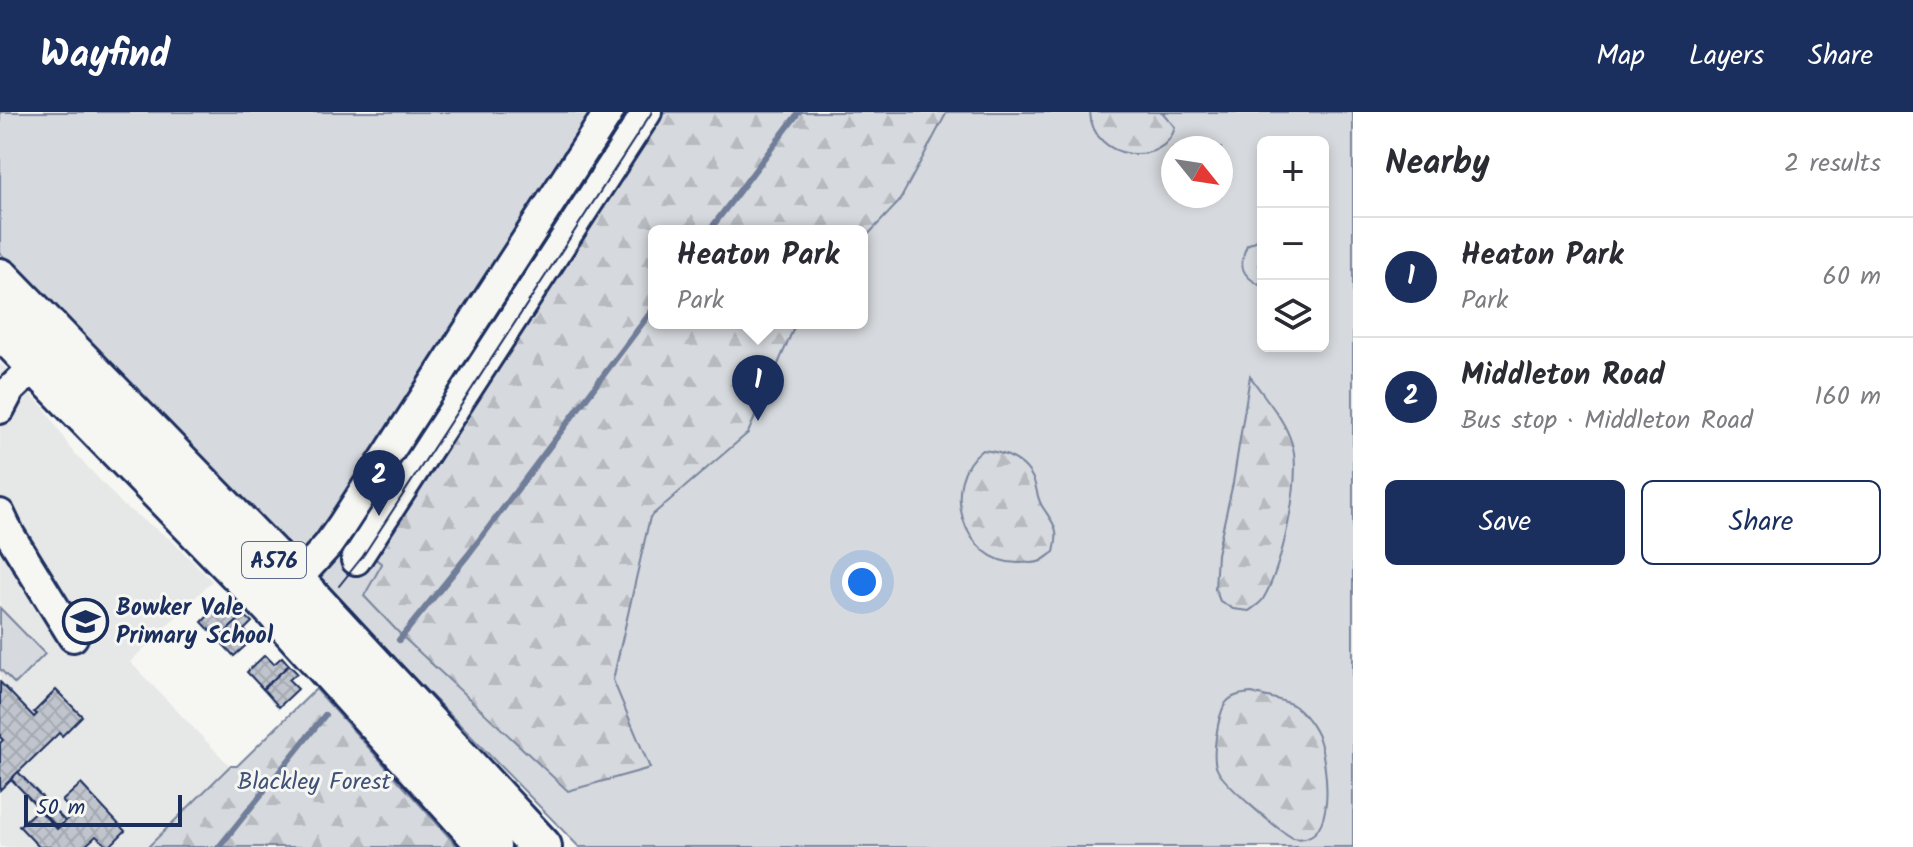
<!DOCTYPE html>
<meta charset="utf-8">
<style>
:root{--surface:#fff;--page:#f7f7f7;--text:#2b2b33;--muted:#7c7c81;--line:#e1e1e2;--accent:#1b2f5e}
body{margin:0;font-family:Kalam,sans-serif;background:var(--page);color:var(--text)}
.controls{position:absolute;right:24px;top:24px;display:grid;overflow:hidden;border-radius:12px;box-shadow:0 4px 12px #0003}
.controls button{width:72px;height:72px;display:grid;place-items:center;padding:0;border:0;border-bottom:2px solid var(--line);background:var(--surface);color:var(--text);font:40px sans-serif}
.compass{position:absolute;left:1161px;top:24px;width:72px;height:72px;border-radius:50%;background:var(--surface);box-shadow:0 4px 12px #0003;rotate:120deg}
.scale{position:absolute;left:24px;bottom:20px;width:158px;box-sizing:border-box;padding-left:8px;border:4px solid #1b2f5e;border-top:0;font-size:22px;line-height:28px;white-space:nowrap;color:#1b2f5e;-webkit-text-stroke:6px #f6f6f2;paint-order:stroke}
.you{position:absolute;left:862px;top:470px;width:28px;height:28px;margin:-20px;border:6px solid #fff;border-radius:50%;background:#1a73e8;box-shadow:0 0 0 12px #1a73e833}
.badge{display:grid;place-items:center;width:52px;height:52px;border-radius:50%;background:var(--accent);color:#fff;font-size:26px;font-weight:700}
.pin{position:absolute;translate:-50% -66px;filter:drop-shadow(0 2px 4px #0008)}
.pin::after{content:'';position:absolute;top:42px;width:28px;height:24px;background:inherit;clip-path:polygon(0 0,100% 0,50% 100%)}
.popup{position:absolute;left:648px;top:113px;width:220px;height:104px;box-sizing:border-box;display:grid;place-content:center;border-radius:12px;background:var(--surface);filter:drop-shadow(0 2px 6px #0005);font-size:26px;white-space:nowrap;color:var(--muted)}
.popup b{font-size:30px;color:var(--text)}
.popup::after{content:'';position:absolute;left:50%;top:100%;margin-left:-16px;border:16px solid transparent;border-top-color:var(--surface)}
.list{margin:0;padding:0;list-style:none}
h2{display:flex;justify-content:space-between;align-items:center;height:104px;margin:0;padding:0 32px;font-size:34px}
h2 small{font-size:26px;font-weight:400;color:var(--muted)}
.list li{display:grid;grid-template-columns:52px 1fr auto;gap:24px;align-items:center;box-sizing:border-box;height:120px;padding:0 32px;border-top:2px solid var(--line)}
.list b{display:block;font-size:30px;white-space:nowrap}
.list p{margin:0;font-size:26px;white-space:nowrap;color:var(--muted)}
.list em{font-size:26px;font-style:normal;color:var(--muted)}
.actions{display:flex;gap:16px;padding:24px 32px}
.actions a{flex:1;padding:18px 0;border:2px solid var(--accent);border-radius:12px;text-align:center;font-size:28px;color:var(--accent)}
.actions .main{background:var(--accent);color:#fff}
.icon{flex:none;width:44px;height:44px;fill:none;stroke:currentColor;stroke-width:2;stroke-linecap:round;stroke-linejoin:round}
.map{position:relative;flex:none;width:1353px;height:735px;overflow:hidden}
header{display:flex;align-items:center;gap:48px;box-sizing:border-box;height:112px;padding:0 40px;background:var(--accent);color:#fff}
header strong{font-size:38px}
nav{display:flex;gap:44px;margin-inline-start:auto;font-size:28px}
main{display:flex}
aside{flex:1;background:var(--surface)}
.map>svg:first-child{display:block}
.built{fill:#e6e7e7}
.green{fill:#d6d9dd;stroke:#78849e;stroke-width:2;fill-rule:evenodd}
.forest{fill:url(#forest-firs);stroke:#78849e;stroke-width:2}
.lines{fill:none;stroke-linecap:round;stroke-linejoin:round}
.stream{stroke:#717e99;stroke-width:6}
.building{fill:url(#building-cross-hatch);stroke:#1b2f5e;stroke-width:2}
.minor-casing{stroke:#1b2f5e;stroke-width:34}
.highway-casing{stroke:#1b2f5e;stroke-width:46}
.minor{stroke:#f6f6f2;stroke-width:28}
.highway{stroke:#f6f6f2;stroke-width:40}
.tram{stroke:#1b2f5e;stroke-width:2}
.labels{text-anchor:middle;stroke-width:6;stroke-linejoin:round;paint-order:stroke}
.shield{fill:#f6f6f2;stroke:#5d6b8a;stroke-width:2}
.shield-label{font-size:22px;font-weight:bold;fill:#1b2f5e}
.poi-label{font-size:24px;font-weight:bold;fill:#1b2f5e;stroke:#f6f6f2;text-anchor:start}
.park-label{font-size:24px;fill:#405177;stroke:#f6f6f2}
</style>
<header>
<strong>Wayfind</strong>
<nav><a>Map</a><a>Layers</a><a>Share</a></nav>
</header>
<main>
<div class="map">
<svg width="1353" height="735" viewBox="0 0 1353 735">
<defs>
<pattern id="forest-firs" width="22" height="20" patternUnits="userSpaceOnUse" patternTransform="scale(2)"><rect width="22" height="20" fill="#d6d9dd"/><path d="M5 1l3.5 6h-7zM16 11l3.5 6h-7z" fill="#b7bbc0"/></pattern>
<pattern id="building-cross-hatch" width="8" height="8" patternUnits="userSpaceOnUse" patternTransform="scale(2)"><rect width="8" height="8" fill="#c0c4cd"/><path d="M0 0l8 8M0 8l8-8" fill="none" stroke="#a4a9b2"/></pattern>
</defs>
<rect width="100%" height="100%" fill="#f6f6f2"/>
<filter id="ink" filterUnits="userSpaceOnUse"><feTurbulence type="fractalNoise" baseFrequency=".0125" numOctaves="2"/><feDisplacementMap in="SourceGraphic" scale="16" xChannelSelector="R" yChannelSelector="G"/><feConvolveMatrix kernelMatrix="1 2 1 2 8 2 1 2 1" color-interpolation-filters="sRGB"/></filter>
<g filter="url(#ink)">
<polygon class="built" points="0,251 46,298 70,336 124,394 170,427 212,469 130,550 230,654 148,735 0,735"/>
<g class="green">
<path d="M0,0H1353V735H579L0,141ZM1263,30H1323V234H1263ZM1173,36H1221V84H1173ZM654,119H862V211H654Z"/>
<polygon points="0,496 45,542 15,572 0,557"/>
</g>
<g class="forest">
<polygon points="656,0 947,0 899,90 862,129 862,119 654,119 654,211 796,211 748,321 650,405 613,568 650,656 568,679 402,524 364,484 382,452 373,445"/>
<path d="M1090,0H1162L1175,15C1165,56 1092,50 1090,0Z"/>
<path d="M1263,125V174H1261C1241,163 1238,154 1247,133Z"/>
<path d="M1250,264C1265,287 1284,305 1292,332C1302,365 1282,457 1263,487C1260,492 1254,495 1249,499L1233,497L1220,489L1215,477L1217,442L1233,371Z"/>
<path d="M982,338C1003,340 1025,347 1034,369C1037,377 1037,386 1042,394C1054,413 1060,415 1054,440C1049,443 1043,449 1038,450C1033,452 1025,450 1019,451C962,452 939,370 982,338Z"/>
<polygon points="316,577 458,735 148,735 230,654 237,654"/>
<path d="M1252,581C1265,585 1281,587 1293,593C1303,599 1315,616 1319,627C1326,648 1340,735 1293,726C1278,718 1223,672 1217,657C1211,645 1218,604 1225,592C1231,583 1242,582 1252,581Z"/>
</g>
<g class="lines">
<g class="stream">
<polyline points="709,119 799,0"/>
<polyline points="399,528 468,443 654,196"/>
<polyline points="219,735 325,603"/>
</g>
</g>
<g class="building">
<polygon points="220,492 229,502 237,495 244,503 218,527 202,510"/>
<polygon points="244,503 252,510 244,518 253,527 234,544 218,527"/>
<polygon points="265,543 274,552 282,545 289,553 263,577 247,560"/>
<polygon points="289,553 297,561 289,568 298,577 279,595 263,577"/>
<polygon points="0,570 34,605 37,602 34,600 56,578 82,604 62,624 59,621 0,678 0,631 3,628 0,625"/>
<polygon points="18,660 65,709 58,716 11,667"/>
<polygon points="81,672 125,719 109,735 96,724 84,735 39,735 19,714 38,697 57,717 74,701 62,689"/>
</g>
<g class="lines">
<defs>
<g id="minor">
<polyline points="0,297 10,278 36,253"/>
<polyline points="0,402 10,423 73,525"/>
<polyline points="356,448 647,0"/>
<polyline points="283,483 328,433 342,413 609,0"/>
</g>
<g id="highway">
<polyline points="0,167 295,470 541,735"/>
<polyline points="0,215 272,494 490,735"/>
</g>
</defs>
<use href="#minor" class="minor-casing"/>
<use href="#highway" class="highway-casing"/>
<use href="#minor" class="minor"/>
<use href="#highway" class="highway"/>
<polyline class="tram" points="339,474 363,444 652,0"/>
</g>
</g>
<defs>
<symbol id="school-ring" viewBox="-11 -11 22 22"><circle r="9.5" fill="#f6f6f2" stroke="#1b2f5e" stroke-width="1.5"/><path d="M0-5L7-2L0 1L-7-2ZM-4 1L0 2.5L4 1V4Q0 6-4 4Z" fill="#1b2f5e"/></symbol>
</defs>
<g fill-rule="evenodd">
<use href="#school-ring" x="60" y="484" width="51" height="51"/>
</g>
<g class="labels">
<rect class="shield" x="242" y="430" width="64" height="36" rx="6"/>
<g class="shield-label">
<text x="274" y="456">A576</text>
</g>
<g class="poi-label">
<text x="116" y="503">Bowker Vale<tspan x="116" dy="28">Primary School</tspan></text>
</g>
<g class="park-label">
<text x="314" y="677">Blackley Forest</text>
</g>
</g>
</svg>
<div class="controls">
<button>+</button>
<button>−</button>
<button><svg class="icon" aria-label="layers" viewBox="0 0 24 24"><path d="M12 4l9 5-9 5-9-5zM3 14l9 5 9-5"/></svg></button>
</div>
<svg class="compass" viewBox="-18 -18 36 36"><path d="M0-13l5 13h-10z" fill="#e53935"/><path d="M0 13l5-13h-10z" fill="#7c7c81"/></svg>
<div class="scale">50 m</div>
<div class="you"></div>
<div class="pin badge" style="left:758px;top:309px">1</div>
<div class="popup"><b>Heaton Park</b>Park</div>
<div class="pin badge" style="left:379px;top:404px">2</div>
</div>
<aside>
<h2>Nearby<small>2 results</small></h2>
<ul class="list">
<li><span class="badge">1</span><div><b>Heaton Park</b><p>Park</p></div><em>60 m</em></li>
<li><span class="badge">2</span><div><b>Middleton Road</b><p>Bus stop · Middleton Road</p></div><em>160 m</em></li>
</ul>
<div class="actions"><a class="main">Save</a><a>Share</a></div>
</aside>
</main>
